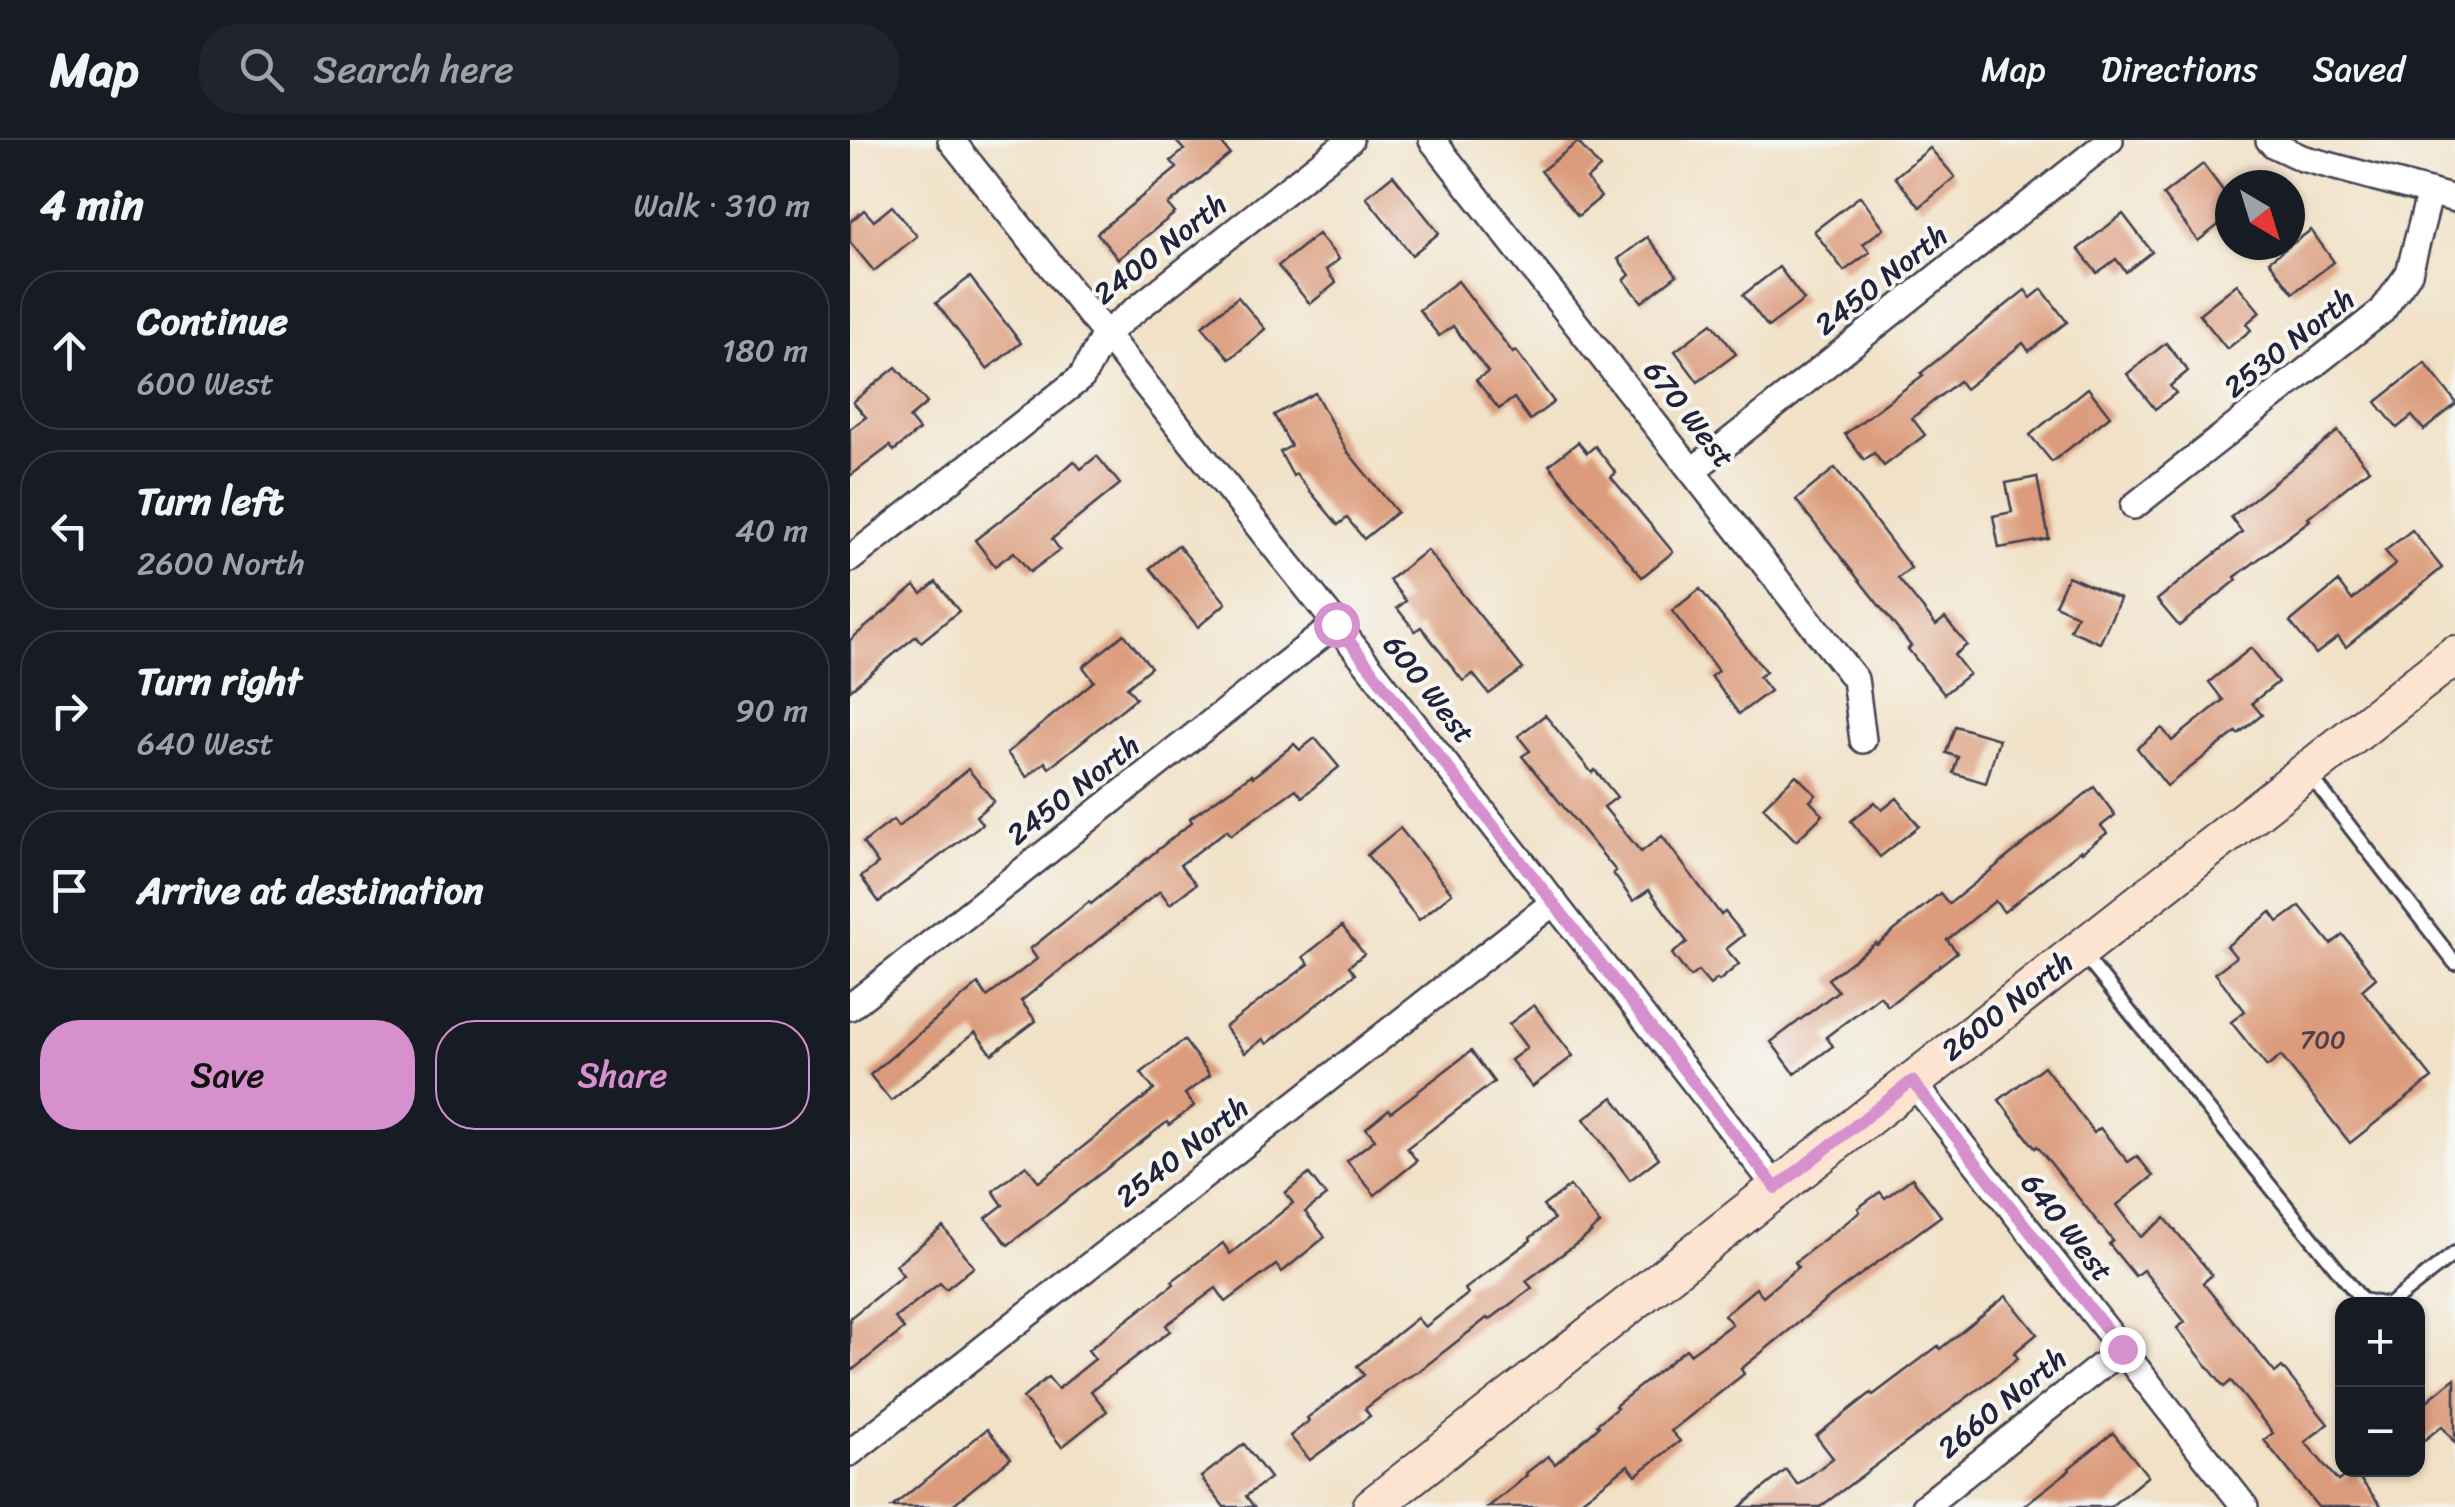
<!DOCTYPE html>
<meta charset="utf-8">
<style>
:root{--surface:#171b24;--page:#20242c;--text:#f1f3f6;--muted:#9ea1a6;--line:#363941;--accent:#d690ce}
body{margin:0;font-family:Sriracha,sans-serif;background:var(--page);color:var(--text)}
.controls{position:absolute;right:30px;bottom:30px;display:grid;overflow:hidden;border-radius:20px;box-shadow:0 2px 8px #0004}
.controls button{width:90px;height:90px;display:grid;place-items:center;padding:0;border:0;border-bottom:2px solid var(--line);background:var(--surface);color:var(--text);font:50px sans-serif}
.compass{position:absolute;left:1365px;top:30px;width:90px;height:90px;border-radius:50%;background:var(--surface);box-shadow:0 2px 8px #0004;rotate:142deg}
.stop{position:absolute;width:30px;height:30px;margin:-22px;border:8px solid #d690ce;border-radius:50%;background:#fff}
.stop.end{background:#d690ce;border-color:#fff;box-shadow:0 2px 10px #0008}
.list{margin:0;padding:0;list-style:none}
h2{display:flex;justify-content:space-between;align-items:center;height:130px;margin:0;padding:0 40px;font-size:42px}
h2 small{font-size:32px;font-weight:400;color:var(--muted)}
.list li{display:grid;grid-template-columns:65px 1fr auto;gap:30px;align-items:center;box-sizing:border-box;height:160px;margin:0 20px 20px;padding:0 20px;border:2px solid var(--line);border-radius:40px}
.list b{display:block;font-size:38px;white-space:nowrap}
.list p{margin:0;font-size:32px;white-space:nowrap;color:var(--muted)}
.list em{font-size:32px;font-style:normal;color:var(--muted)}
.actions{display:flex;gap:20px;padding:30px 40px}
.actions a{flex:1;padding:22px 0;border:2px solid var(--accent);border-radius:40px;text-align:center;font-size:35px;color:var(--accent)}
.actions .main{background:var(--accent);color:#111}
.icon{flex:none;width:55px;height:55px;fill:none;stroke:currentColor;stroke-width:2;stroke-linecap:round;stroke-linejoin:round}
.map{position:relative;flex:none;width:1605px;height:1367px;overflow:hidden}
header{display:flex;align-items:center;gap:60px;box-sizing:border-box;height:140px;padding:0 50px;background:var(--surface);border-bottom:2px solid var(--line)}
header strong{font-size:48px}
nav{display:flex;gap:55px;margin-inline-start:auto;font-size:35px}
.search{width:700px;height:90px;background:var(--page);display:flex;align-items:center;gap:25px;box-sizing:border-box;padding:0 35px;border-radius:40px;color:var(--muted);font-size:38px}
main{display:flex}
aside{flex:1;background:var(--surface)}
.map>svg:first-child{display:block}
.building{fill:#db9b7c}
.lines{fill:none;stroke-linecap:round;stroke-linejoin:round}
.lane-casing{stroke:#413f50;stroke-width:18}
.street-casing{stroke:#413f50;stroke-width:30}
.secondary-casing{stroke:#413f50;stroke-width:42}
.lane{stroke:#fff;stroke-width:12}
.street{stroke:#fff;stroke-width:25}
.secondary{stroke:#fde4d0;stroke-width:38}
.route{stroke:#d690ce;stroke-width:12}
.labels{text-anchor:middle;stroke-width:8;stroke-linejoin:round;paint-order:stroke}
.number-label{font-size:25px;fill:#50404b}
.street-label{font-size:30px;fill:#22223b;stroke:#f6f6f2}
</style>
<header>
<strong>Map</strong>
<div class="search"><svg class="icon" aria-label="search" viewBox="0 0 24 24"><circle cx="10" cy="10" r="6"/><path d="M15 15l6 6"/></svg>Search here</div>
<nav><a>Map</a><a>Directions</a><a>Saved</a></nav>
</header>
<main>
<aside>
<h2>4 min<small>Walk · 310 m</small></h2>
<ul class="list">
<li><svg class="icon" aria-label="ahead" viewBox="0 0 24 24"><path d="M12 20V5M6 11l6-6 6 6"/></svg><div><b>Continue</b><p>600 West</p></div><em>180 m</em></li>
<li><svg class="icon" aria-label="left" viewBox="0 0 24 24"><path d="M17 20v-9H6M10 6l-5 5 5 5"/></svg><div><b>Turn left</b><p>2600 North</p></div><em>40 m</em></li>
<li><svg class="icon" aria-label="right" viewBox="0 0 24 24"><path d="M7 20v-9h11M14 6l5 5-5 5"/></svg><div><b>Turn right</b><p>640 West</p></div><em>90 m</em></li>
<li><svg class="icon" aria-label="arrive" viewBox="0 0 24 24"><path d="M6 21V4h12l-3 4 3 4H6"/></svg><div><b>Arrive at destination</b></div></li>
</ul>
<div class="actions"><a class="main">Save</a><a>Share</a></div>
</aside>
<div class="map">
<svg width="1605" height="1367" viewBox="0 0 1605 1367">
<rect width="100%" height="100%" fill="#f6f6f2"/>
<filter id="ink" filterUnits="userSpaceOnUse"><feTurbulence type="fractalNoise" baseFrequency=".01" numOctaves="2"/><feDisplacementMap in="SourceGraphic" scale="20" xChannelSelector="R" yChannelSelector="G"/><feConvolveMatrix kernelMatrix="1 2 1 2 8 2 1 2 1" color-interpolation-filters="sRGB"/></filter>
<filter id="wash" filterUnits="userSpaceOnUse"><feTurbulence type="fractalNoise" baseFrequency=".0048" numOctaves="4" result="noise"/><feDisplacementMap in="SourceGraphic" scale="40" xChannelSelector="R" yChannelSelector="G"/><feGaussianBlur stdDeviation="2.25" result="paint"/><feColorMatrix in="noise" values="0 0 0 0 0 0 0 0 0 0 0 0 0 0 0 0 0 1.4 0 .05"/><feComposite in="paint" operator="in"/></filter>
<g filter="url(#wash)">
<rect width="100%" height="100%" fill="#f1e1c6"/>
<g id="blocks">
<g class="building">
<polygon points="325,0 369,0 380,14 318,65 325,73 268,119 247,93 327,28 321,21 334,10"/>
<polygon points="728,2 750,28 737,39 751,57 728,76 691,31"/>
<polygon points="1080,8 1105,37 1070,67 1045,37"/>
<polygon points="1353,24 1380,60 1380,76 1348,101 1313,55"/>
<polygon points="543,35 589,93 562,115 516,57"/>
<polygon points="1010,56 1034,88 1013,104 1020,112 994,131 964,91"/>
<polygon points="42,66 67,96 24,131 0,102 0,82 14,70 24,81"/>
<polygon points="1273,74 1302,112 1276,132 1266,119 1247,133 1228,109"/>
<polygon points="1461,90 1484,122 1443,153 1419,121"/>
<polygon points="468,94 489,119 476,130 486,143 460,164 428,126"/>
<polygon points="797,97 827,135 792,162 774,140 780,135 768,119"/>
<polygon points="929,127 954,160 918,187 893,155"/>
<polygon points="120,137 171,203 137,229 86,163"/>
<polygon points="608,141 663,213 666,211 704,262 680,280 664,258 649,269 626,240 638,232 603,186 589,196 569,170"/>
<polygon points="1387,144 1410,172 1396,184 1401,190 1377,209 1349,174"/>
<polygon points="1192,149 1217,182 1179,211 1173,203 1115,249 1109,241 1062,278 1075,295 1034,326 1024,313 1014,320 995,294 1073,235 1071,233 1175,150 1181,158"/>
<polygon points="388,157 415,189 380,219 352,186"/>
<polygon points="862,183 886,214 848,242 825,211"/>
<polygon points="1316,203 1338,231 1320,246 1326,253 1305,269 1277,234"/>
<polygon points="1575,223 1605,261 1605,265 1574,290 1562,276 1547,288 1526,262"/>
<polygon points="46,227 77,263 59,278 69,290 44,311 40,306 0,336 0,289 16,277 3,262"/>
<polygon points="1238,248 1260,276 1202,322 1180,295"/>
<polygon points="465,253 497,311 547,372 514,399 497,378 488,385 446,334 443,336 430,312 441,306 424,275"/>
<polygon points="1488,291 1519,329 1458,378 1460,380 1385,437 1387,440 1329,486 1307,460 1392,392 1381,377"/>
<polygon points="728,302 737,313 745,306 766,333 761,337 823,412 792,437 699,325"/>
<polygon points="247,316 270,344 202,399 210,410 180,432 164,412 145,426 125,400 203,340 224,321 231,329"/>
<polygon points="985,328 1061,428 1048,438 1086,485 1095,478 1117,505 1104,515 1119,534 1094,554 1058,509 1061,506 946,360"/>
<polygon points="1187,337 1199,399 1149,408 1143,376 1162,372 1156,343"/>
<polygon points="1562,390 1592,428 1496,507 1488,497 1466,514 1440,482 1488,442 1502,460 1546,424 1535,411"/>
<polygon points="328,405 376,463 348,487 300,428"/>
<polygon points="577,410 673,529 639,554 623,534 613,541 571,487 565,491 547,468 556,461 539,440"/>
<polygon points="1218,436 1270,459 1250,503 1220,490 1227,475 1205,465"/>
<polygon points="86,442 109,471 71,502 66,496 0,550 0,500 65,446 72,454"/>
<polygon points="850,449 916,532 909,537 920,551 889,574 861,536 868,531 822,471"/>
<polygon points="274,494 301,527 277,547 286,558 199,628 195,622 177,637 157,613 244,541 233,527"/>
<polygon points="1401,508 1428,542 1402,563 1412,575 1388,594 1386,592 1317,646 1287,608 1312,588 1322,601 1373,560 1359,542"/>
<polygon points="695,575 742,633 745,630 767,657 754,667 791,712 812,696 871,775 875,772 894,795 876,809 889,824 869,841 867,839 860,845 848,831 840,837 822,814 837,802 799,750 783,761 763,733 766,731 672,616 680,611 668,596"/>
<polygon points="1105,586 1149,599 1136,643 1103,633 1108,617 1096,613"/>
<polygon points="465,598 489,627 452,657 446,649 381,695 377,690 330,725 346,744 320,764 310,751 171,861 186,881 142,914 125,892 41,961 20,935 128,844 137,857 187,819 180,809 239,762 241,764 342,682 340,678 401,635 403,637 444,604 450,610"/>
<polygon points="118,629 144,661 126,676 132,684 29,762 11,737 28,724 13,703 43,680 48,687"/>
<polygon points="946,635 966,655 960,661 973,675 946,701 913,667"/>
<polygon points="1244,647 1265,675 1251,686 1257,693 1232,712 1231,710 1154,772 1145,761 1097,800 1107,812 1038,866 1030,856 976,897 983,906 945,934 921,902 988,851 978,839 1026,803 1027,805 1090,753 1099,764"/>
<polygon points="1047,658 1069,686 1030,717 1001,681 1025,662 1032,670"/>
<polygon points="550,688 602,753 569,780 517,715"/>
<polygon points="1450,766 1481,804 1493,795 1526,838 1512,850 1582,938 1500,1003 1431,916 1417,927 1381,882 1395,871 1365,833 1386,817 1377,806 1421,772 1428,782"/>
<polygon points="492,786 514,814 499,826 505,834 417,904 413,899 395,913 375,887 459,824 453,817"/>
<polygon points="684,865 723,916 682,947 661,920 677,908 659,884"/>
<polygon points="334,900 360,935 335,954 344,966 319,985 317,982 158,1105 136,1078 153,1065 143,1051 176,1025 189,1042 304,950 291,933"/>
<polygon points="621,911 644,942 557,1008 567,1021 525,1055 497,1021 525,999 516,988 539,969 541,972"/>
<polygon points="1194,926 1244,993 1250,988 1278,1022 1287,1016 1303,1036 1267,1065 1291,1097 1315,1078 1362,1135 1353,1143 1425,1233 1432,1227 1478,1284 1455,1302 1488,1341 1503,1330 1532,1367 1468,1367 1414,1300 1423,1293 1381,1241 1374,1247 1327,1188 1335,1182 1293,1130 1285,1136 1259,1104 1263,1101 1187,1006 1185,1008 1149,960"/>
<polygon points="763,957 809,1018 780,1040 734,979"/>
<polygon points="459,1034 476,1056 455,1072 475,1097 432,1132 426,1125 376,1162 366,1148 316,1185 320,1191 241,1251 257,1271 212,1307 173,1258 198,1237 208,1249 245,1219 238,1210 324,1144 322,1141 373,1103 380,1114 443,1063 435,1053"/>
<polygon points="1062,1038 1091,1076 984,1154 891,1229 894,1234 821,1291 830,1301 786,1335 778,1325 723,1367 638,1367 667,1344 677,1335 676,1333 698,1316 705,1324 738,1296 749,1286 747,1284 767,1268 765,1266 836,1209 840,1214 882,1184 874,1175 906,1148 913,1156 948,1127 945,1122 1010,1072 1008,1068 1030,1052 1035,1058"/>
<polygon points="720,1046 750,1084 740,1092 741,1093 676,1141 682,1148 639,1180 637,1178 568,1232 551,1241 515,1269 520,1276 460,1320 440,1296 459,1281 457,1278 514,1235 507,1226 567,1178 575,1187 618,1154 615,1149 681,1100 680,1098 704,1079 693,1066"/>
<polygon points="93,1087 124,1127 96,1149 90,1143 45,1178 54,1189 0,1232 0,1178 53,1135 45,1125"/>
<polygon points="1156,1156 1187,1194 1164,1213 1168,1218 1147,1235 970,1367 890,1367 936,1330 948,1345 983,1318 966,1296 1021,1253 1023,1255 1088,1206 1090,1209"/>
<polygon points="1605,1238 1605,1303 1592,1286 1568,1305 1568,1268"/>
<polygon points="137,1289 161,1318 100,1367 42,1367"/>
<polygon points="1263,1293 1298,1336 1260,1367 1172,1367 1220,1330 1219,1328"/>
<polygon points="394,1304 420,1338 396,1356 404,1367 374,1367 351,1337"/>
</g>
</g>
</g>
<g filter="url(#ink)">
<use href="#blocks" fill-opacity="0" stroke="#413f50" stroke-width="2.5"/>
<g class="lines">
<defs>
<g id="lane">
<polyline points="1459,634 1605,823"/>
<polyline points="1232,813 1512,1160 1533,1164"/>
<polyline points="1540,1164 1605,1113"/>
</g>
<g id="street">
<polyline points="101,0 486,484 927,1048"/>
<polyline points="582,0 1005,539 1013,600"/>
<polyline points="1419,0 1424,5 1452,18 1605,59"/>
<polyline points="842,331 1260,0"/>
<polyline points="1284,366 1532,171 1559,133 1580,52"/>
<polyline points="0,419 232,237 255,194 500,0"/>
<polyline points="0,867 486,484"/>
<polyline points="1062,941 1395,1367"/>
<polyline points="0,1313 704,762"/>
<polyline points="1074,1367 1272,1209"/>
</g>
<polyline id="secondary" points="522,1367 1605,515"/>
</defs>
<use href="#lane" class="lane-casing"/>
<use href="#street" class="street-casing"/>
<use href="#secondary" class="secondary-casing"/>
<use href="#lane" class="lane"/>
<use href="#street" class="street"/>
<use href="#secondary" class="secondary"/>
</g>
</g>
<g class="lines" filter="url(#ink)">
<polyline class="route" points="486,484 926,1048 1062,941 1272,1209"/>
</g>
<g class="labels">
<g class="number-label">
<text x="1473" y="908">700</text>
</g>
<g class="street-label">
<text transform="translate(310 109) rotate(-38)" y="10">2400 North</text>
<text transform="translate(1031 140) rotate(-38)" y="10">2450 North</text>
<text transform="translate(1439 203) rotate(-38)" y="10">2530 North</text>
<text transform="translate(839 274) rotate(52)" y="10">670 West</text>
<text transform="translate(579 549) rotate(52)" y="10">600 West</text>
<text transform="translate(223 650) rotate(-38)" y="10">2450 North</text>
<text transform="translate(1157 866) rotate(-38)" y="10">2600 North</text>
<text transform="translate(332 1012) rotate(-38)" y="10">2540 North</text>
<text transform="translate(1217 1087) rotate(52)" y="10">640 West</text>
<text transform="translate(1152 1263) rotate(-39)" y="10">2660 North</text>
</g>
</g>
</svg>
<div class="controls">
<button>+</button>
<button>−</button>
</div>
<svg class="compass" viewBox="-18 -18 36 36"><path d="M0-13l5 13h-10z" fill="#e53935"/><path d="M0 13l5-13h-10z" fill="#9ea1a6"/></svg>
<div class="stop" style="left:486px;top:484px"></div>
<div class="stop end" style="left:1272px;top:1209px"></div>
</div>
</main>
